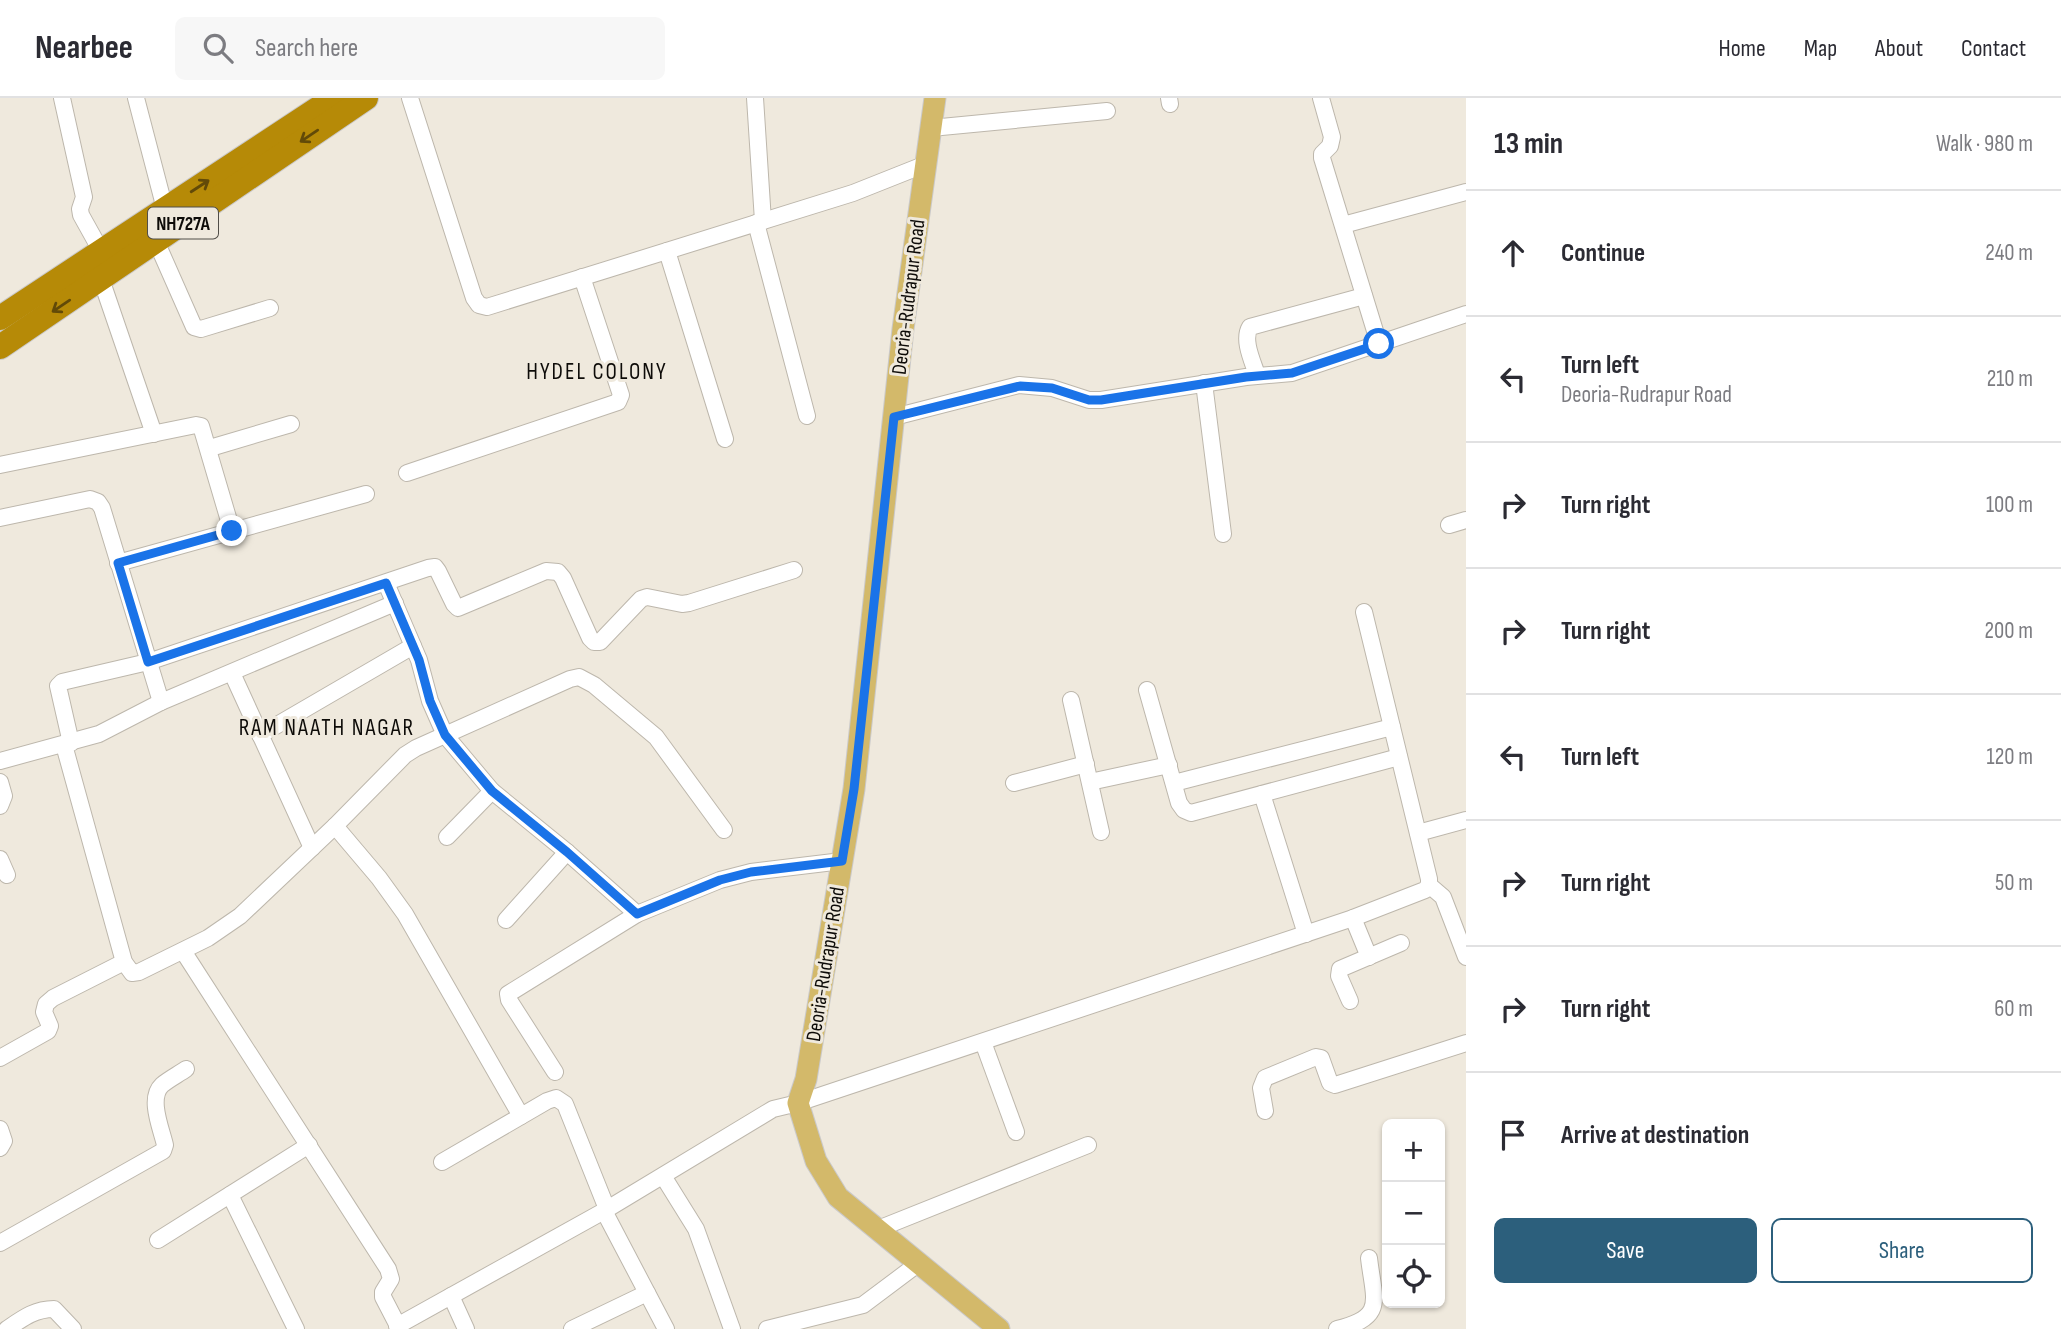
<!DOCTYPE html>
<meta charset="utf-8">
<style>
:root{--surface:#fff;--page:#f7f7f7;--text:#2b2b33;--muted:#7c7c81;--line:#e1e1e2;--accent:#2c5f7c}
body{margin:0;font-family:"Sofia Sans Condensed",sans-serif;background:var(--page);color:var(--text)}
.controls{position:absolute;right:21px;bottom:21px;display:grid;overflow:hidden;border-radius:10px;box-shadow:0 2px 5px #0004}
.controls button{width:63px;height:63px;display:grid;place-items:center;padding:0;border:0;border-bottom:2px solid var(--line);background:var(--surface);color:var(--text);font:35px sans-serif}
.stop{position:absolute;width:21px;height:21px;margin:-16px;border:5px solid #1a73e8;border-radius:50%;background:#fff}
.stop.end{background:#1a73e8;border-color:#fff;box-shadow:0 2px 7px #0008}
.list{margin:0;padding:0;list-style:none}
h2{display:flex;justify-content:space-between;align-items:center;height:91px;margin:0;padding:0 28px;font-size:30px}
h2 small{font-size:23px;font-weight:400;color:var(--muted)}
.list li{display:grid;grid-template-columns:46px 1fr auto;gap:21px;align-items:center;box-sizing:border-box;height:126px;padding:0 28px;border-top:2px solid var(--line)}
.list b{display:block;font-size:26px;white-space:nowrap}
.list p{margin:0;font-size:23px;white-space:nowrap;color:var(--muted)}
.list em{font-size:23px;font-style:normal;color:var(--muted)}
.actions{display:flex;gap:14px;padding:21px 28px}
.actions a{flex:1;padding:16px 0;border:2px solid var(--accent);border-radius:10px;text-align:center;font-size:24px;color:var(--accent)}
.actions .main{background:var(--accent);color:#fff}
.icon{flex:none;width:38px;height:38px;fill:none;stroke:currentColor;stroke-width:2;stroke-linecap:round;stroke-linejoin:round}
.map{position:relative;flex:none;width:1466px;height:1231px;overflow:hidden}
header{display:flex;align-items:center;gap:42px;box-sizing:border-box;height:98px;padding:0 35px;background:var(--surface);border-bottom:2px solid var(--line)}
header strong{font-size:33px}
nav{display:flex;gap:38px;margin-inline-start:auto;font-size:24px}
.search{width:490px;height:63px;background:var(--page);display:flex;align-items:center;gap:18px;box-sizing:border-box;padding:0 24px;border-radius:10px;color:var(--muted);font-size:26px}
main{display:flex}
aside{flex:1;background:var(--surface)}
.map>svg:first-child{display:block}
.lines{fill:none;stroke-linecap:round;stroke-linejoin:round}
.minor-casing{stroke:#bdb7ac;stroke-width:18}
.major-casing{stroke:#cac9c9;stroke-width:23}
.highway-casing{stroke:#cac9c9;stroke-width:26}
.minor{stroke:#fff;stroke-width:16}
.major{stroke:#d3b96a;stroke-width:21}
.highway{stroke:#b68a07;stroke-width:24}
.oneway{stroke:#624a08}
.route{stroke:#1a73e8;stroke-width:9}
.labels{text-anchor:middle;stroke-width:6;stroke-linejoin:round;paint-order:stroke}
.shield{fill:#efe9dd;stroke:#514e48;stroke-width:2}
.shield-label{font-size:19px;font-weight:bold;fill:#0d0b08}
.street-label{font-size:21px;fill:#0d0b08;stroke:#efe9dd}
.neighbourhood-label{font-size:23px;letter-spacing:2px;fill:#0d0b08;stroke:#efe9dd}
</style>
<header>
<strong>Nearbee</strong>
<div class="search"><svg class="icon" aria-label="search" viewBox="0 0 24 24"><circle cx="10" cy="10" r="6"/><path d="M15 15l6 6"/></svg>Search here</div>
<nav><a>Home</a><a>Map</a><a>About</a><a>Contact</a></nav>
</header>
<main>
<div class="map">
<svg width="1466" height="1231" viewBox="0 0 1466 1231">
<rect width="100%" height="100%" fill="#efe9dd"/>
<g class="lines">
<defs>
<g id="minor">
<polyline points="62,0 84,99 80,111 81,117 101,153"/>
<polyline points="136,0 165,111"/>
<polyline points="410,0 474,200 479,207 487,209 853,95 926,66"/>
<polyline points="755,0 763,123"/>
<polyline points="1169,0 1170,6"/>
<polyline points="1321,0 1332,39 1330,48 1322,56 1322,60 1379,246"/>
<polyline points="931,30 1107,13"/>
<polyline points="756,125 807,318"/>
<polyline points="1343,127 1466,94"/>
<polyline points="156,143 194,229 201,231 270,210"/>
<polyline points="667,153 725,341"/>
<polyline points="101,181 154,336"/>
<path d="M1257,277C1253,264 1242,242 1250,229L1364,198"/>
<polyline points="1204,285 1223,436"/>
<polyline points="894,319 1019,287 1052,290 1089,302 1101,302 1246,279 1292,275 1466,216"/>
<polyline points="210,350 291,326"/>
<polyline points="0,367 196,327 201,328 232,433"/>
<polyline points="407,375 618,304 621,297 582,179"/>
<polyline points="0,420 90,401 98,404 102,410 161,604"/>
<polyline points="1449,427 1466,422"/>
<polyline points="118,465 366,396"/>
<polyline points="386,485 419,562 430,603 445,637 492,693 567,754 637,816 720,782 751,774 842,763"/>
<polyline points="232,575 312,750"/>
<polyline points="1147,592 1179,705 1184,712 1191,715 1399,659"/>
<polyline points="1071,602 1101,734"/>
<polyline points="260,637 413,548"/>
<polyline points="71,645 58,588 62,584 148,564 428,470 435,469 438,473 454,506 458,510 546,473 558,474 563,480 590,540 594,544 600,544 641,501 647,499 682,506 689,505 794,472"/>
<polyline points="64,647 124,864 132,875 139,874 208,840 240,818 335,728 405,657 416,650 570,581 579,579 594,587 656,639 724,732"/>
<polyline points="0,663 99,636 161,604 395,505"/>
<polyline points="0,684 4,698 0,708"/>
<polyline points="1090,684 1169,667"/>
<polyline points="1014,685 1086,666"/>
<polyline points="1174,685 1392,629"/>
<polyline points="1262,696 1306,836"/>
<polyline points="335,728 379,780 405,816 521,1018"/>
<polyline points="1418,735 1466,722"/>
<polyline points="447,739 492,693"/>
<polyline points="0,761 7,777"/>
<polyline points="1429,787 1443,799 1466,859"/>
<polyline points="1353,820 1369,859"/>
<polyline points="506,822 567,754"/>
<polyline points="183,853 388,1171 391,1181 383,1194 383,1199 398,1228"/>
<polyline points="1350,903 1339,878 1340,871 1401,845"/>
<polyline points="983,944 1016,1034"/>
<polyline points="0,960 48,933 50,928 44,914 46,906 53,900 124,864"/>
<polyline points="555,974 509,902 508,896 637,816"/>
<polyline points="1265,1013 1261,990 1265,980 1316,959 1321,960 1330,985 1335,987 1466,945"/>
<polyline points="0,1031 4,1043 0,1050"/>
<polyline points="442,1064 547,1003 556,1000 565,1006 607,1111"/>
<polyline points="663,1078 696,1131 732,1231"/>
<polyline points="230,1097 296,1231"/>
<polyline points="604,1113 666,1231"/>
<polyline points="878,1131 1088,1047"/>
<polyline points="158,1142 309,1047"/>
<path d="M0,1145L163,1053L165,1047C161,1030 148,1000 162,987C169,981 179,976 186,971"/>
<polyline points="451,1198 466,1231"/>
<path d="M7,1231C23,1220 35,1211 54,1211L73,1231"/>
<polyline points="399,1231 397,1228 604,1113 773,1011 798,1005 1353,820 1425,792 1429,787 1429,781 1364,514"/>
<polyline points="572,1231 647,1195"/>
<polyline points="767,1231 863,1207 919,1165"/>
<path d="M1337,1231C1386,1219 1374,1203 1369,1160"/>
</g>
<polyline id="major" points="935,0 903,231 854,691 806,981 798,1005 816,1063 838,1099 999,1231"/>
<g id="highway">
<polyline points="0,220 334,0"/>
<polyline points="0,249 366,0"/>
</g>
</defs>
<use href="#minor" class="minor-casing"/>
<use href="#major" class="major-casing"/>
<use href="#highway" class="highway-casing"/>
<use href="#minor" class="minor"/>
<use href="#major" class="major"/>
<use href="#highway" class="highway"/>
</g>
<defs><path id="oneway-shaft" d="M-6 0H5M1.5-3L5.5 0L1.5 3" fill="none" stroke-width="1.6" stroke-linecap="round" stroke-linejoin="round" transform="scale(1.75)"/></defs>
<g class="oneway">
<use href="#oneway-shaft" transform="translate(309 38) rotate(146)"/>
<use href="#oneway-shaft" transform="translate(200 88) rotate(-33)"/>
<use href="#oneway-shaft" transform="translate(61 208) rotate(146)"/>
</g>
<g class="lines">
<polyline class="route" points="232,433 118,465 148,564 386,485 419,562 430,603 445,637 492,693 567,754 637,816 720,782 751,774 842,763 854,691 894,319 1020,288 1052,290 1089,302 1101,302 1246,279 1292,275 1379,246"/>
</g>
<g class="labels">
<rect class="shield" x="148" y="109.5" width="70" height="31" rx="5"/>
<g class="shield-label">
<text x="183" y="132">NH727A</text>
</g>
<g class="street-label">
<text transform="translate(908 199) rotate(-83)" y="7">Deoria-Rudrapur Road</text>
<text transform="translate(825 866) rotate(-81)" y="7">Deoria-Rudrapur Road</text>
</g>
<g class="neighbourhood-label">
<text x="597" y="281">HYDEL COLONY</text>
<text x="327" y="637">RAM NAATH NAGAR</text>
</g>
</g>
</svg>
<div class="controls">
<button>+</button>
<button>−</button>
<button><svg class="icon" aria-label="locate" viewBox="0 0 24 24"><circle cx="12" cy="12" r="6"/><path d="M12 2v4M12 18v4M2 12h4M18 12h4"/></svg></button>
</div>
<div class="stop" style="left:1379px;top:246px"></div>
<div class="stop end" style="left:232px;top:433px"></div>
</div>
<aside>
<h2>13 min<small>Walk · 980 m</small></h2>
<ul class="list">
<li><svg class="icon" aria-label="ahead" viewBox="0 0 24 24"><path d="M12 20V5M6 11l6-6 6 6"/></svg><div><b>Continue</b></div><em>240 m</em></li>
<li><svg class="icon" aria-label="left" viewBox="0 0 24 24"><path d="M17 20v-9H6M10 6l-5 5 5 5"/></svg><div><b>Turn left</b><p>Deoria-Rudrapur Road</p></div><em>210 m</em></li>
<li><svg class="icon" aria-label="right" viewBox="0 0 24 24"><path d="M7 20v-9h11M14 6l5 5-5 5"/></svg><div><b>Turn right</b></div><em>100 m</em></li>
<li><svg class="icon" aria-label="right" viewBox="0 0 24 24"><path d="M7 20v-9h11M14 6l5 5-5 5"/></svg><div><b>Turn right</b></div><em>200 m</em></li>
<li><svg class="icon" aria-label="left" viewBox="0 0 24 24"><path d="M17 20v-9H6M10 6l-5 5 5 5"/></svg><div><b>Turn left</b></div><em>120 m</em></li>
<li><svg class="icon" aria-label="right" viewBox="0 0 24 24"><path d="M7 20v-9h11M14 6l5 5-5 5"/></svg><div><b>Turn right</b></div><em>50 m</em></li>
<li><svg class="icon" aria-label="right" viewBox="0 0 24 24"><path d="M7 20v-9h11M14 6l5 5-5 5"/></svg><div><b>Turn right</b></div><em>60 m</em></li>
<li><svg class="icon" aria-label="arrive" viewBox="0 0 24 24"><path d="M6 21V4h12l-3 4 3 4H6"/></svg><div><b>Arrive at destination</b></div></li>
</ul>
<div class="actions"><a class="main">Save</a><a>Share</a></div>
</aside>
</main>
